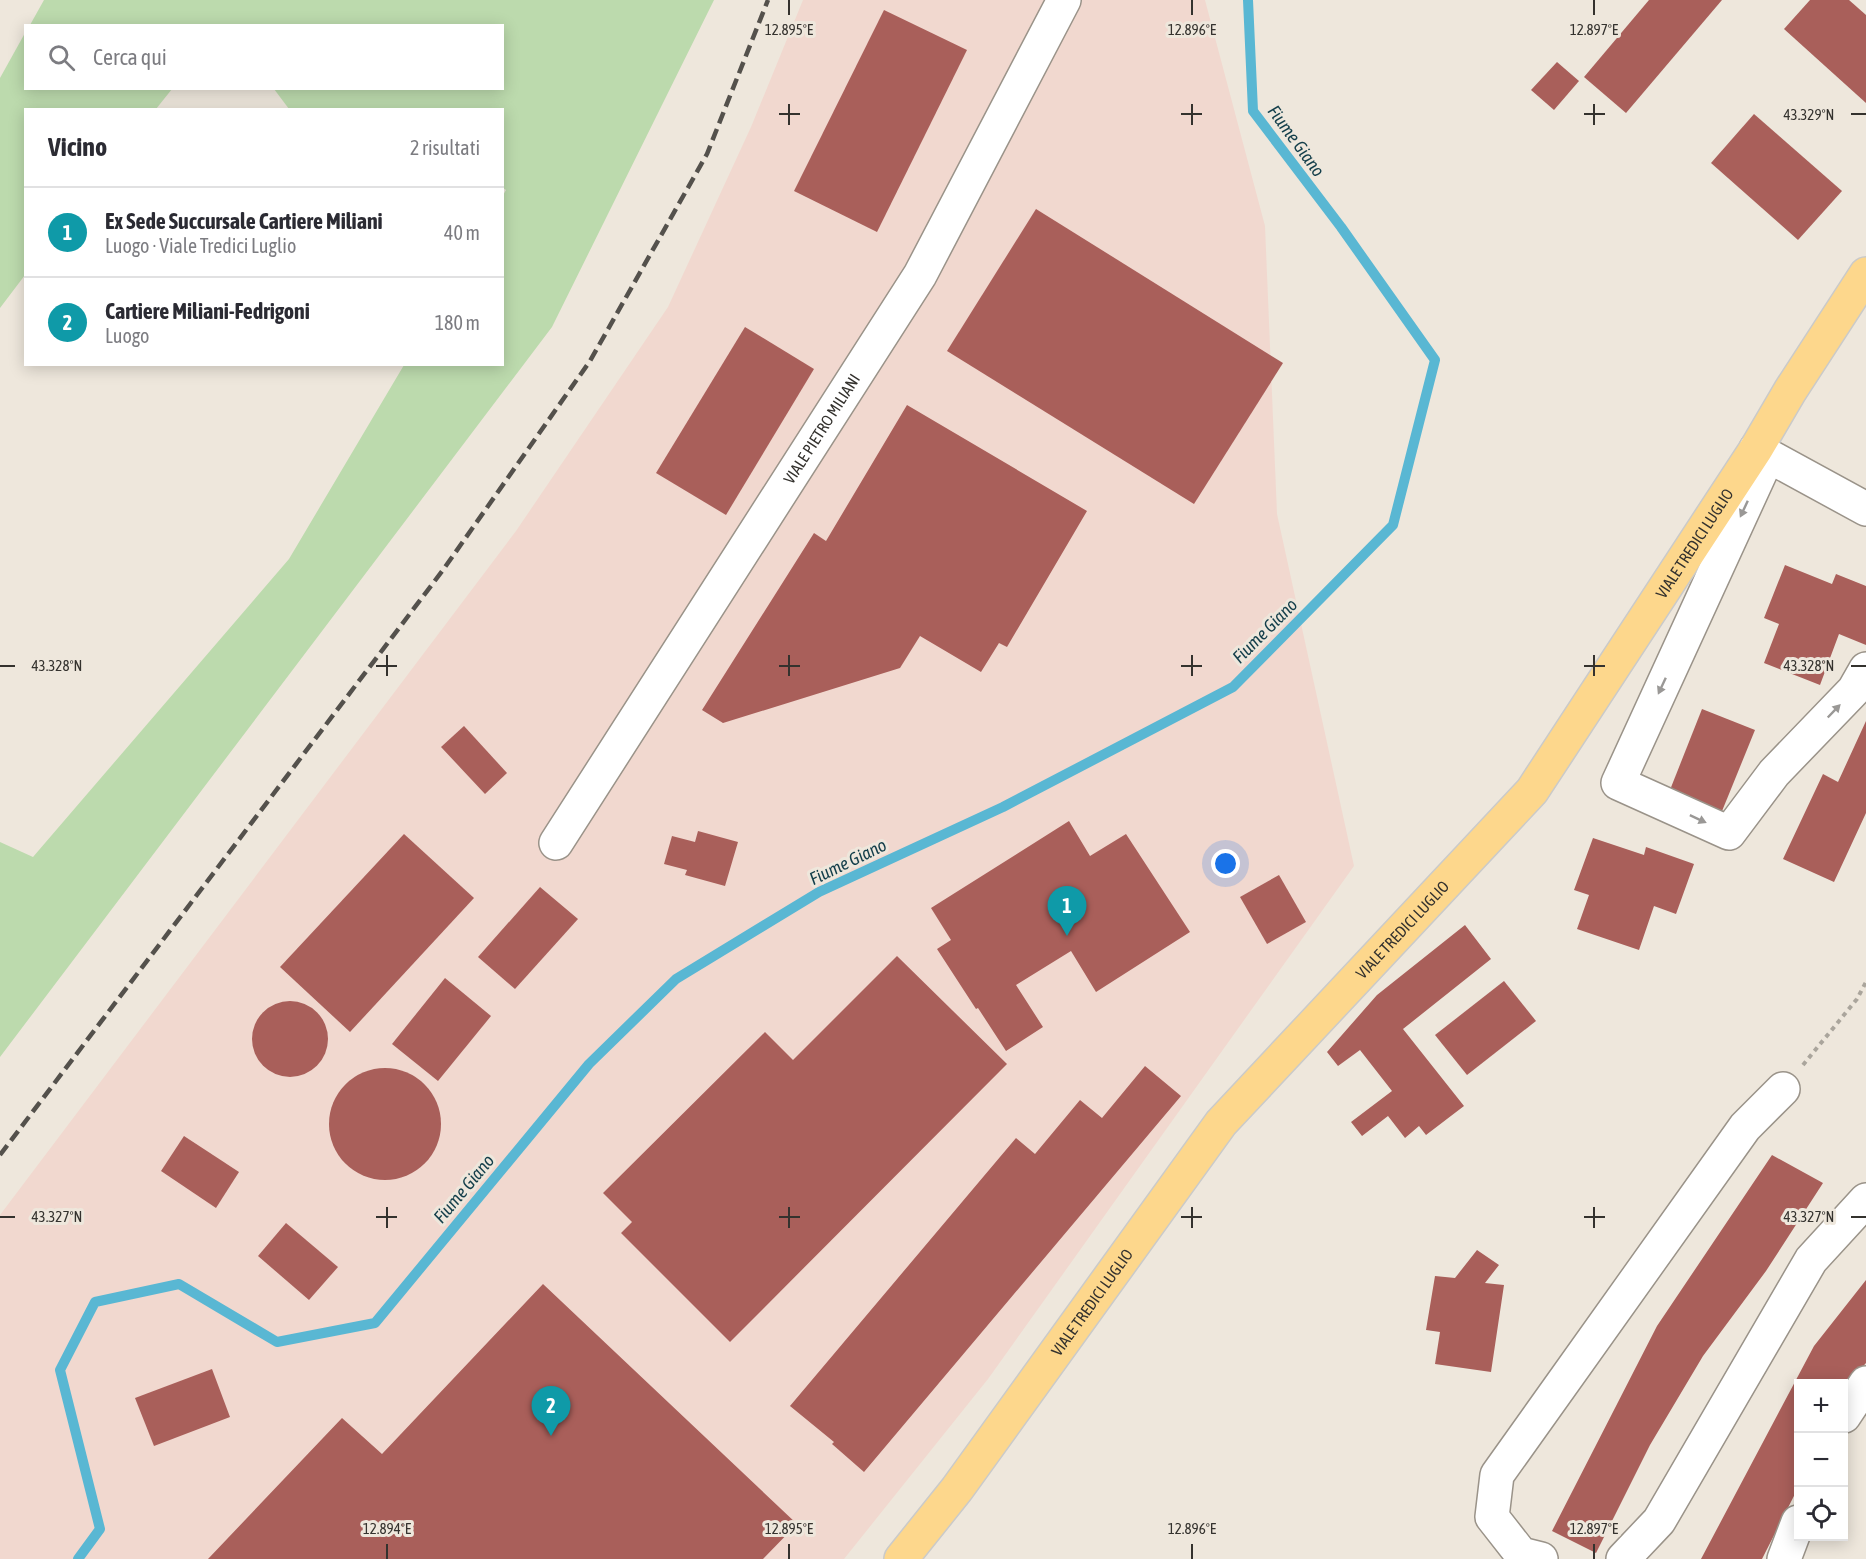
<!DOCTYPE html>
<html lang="it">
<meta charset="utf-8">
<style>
:root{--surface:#fff;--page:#f2f2f3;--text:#2b2b33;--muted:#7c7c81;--line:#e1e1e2;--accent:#ab4714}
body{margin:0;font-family:"Asap Condensed",sans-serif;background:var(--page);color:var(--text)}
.controls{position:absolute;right:18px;bottom:18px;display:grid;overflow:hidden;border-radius:0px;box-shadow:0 3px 15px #0003}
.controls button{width:54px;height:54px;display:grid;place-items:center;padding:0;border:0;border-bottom:2px solid var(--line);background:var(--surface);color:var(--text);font:30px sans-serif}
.you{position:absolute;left:1226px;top:864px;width:21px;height:21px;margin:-15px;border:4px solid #fff;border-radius:50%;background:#1a73e8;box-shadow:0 0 0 9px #1a73e833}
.badge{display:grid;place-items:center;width:39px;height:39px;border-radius:50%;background:var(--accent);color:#fff;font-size:20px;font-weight:700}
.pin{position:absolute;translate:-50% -50px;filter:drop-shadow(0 2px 3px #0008)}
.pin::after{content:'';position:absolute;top:32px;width:21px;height:18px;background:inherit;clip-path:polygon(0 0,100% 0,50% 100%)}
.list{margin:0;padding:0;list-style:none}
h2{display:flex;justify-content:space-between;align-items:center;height:78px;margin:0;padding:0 24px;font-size:26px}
h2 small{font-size:20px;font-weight:400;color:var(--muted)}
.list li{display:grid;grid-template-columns:39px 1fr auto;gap:18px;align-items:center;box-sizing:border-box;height:90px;padding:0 24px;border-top:2px solid var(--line)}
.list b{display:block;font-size:22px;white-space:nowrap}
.list p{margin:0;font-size:20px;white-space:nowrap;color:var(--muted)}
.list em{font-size:20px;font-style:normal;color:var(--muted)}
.icon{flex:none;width:33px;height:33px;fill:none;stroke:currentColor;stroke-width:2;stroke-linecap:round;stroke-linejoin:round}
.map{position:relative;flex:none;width:1866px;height:1559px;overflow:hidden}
.search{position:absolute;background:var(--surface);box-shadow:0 3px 15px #0003;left:24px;top:24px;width:480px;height:66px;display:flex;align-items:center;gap:15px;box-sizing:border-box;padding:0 21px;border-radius:0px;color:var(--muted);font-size:22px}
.panel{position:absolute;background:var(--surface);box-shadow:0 3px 15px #0003;left:24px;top:108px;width:480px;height:258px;border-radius:0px}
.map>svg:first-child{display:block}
.industrial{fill:#f1d8cf}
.green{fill:#bcdaad}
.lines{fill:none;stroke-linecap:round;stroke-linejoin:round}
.stream{stroke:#59b7d3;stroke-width:10}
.building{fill:#a95f5a}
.minor-casing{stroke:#9a9389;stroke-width:36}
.major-casing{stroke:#cacac9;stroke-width:36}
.path{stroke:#aaa59c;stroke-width:4;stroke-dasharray:4.5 4.5;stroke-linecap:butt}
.minor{stroke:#fff;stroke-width:33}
.major{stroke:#fdd78c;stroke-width:33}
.rail{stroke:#54514c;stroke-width:4.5;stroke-dasharray:12 6;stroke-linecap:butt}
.oneway{fill:#9a9896}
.ticks{fill:none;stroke:#34322e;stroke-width:2}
.labels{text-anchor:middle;stroke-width:6;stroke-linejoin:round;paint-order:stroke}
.street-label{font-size:16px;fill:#34322e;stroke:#eee7dc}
.water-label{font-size:18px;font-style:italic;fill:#133e4a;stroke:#eee7dc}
.ticks-label{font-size:15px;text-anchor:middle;fill:#34322e;stroke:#eee7dc;stroke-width:6;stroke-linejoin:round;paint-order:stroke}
</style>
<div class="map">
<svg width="1866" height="1559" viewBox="0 0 1866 1559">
<rect width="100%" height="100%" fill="#eee7dc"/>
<polygon class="industrial" points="803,0 1205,0 1265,226 1277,514 1354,866 988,1379 844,1559 0,1559 0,1215 516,531 668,307 751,127"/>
<g class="green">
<polygon points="44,0 714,0 552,327 0,1057 0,842 33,857 289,559 404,365 502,364 502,197 506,190 503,188 502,110 289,109 274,89 502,88 502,26 30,25"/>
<polygon points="25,33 26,88 172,89 156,109 26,110 25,275 0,308 0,78"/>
</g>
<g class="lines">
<polyline class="stream" points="78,1559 100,1529 60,1370 95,1302 179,1284 277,1342 375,1323 589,1064 676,979 819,892 1003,807 1233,687 1393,525 1435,360 1341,227 1253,111 1248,0"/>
</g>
<g class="building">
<polygon points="1649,0 1722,0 1626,113 1584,77"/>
<polygon points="1810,0 1849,0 1866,15 1866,103 1784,29"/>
<polygon points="884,10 967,50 877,232 794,191"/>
<polygon points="1557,62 1579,81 1554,110 1531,90"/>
<polygon points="1754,114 1842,191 1798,240 1711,163"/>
<polygon points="1036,209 1283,363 1194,504 947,351"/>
<polygon points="745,327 814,369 726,515 656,473"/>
<polygon points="907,405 1087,511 1007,647 999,643 981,672 920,636 900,668 723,723 702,710 814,533 826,541"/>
<polygon points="1785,565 1832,584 1836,574 1866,586 1866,645 1839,634 1820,685 1764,663 1779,624 1764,618"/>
<polygon points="1702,709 1755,730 1718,821 1666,800"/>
<polygon points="1866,721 1866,813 1834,882 1783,859 1823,774 1838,782"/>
<polygon points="464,726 507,773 485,794 441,747"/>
<polygon points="1069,821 1090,856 1126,834 1190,932 1096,992 1071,951 1016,985 1043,1027 1006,1051 978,1008 976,1009 937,949 951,940 931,908"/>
<polygon points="698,831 738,842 725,886 685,875 687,870 664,864 672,836 695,842"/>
<polygon points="404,834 474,898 350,1032 280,967"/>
<polygon points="1593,838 1644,855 1646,847 1694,864 1676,914 1654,906 1639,950 1577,929 1589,895 1574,890"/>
<polygon points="1279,875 1306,922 1267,944 1240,897"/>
<polygon points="540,887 578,919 515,989 478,957"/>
<polygon points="1465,925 1491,959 1403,1029 1464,1106 1426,1135 1419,1126 1405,1138 1388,1116 1362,1136 1351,1122 1392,1091 1360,1050 1338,1066 1327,1052 1377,995"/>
<polygon points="897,956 1007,1064 730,1342 621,1233 632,1222 603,1193 765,1032 793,1060"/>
<polygon points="445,978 491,1016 438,1081 392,1044"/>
<polygon points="1504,981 1536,1021 1467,1075 1435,1035"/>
<circle cx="290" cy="1039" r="38"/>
<polygon points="1145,1066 1181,1096 864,1472 832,1444 834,1442 790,1406 1016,1138 1035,1154 1080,1100 1102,1118"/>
<circle cx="385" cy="1124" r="56"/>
<polygon points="184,1136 239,1172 216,1208 161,1171"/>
<polygon points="1772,1155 1823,1183 1766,1271 1703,1356 1650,1445 1596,1553 1552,1531 1657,1326"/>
<polygon points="286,1223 338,1267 309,1300 258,1256"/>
<polygon points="1477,1250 1499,1265 1485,1283 1504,1285 1491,1372 1435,1364 1440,1332 1426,1330 1435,1276 1455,1278"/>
<polygon points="1866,1280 1866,1363 1857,1373 1844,1400 1844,1383 1798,1383 1798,1488 1762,1559 1701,1559 1814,1346"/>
<polygon points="543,1284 797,1524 763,1559 208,1559 342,1418 382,1454"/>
<polygon points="212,1369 230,1417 154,1446 135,1398"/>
</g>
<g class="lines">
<defs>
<g id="minor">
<polyline points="1756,449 1866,509"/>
<polyline points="1768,456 1618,783 1729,833 1774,773 1854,690 1866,669"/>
<path id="s1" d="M556,843L920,275L1064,0"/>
<polyline points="1844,1416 1866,1383"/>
<polyline points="1541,1559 1521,1554 1492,1517 1497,1475 1745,1127 1783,1089"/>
<polyline points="1623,1559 1659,1521 1811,1260 1866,1200"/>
<polyline points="1784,1559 1798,1522"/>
</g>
<g id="major">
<path id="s2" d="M901,1559L957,1489L1221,1123L1532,791L1756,449L1790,391L1866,274"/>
</g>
</defs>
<use href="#minor" class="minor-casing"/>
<use href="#major" class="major-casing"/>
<polyline class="path" points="1803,1065 1857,999 1866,982"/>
<use href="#minor" class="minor"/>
<use href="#major" class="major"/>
<polyline class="rail" points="0,1155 443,570 590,361 707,154 768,0"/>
</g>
<defs><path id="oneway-solid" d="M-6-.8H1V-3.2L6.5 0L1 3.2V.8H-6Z" transform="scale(1.5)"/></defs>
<g class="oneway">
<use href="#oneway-solid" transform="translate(1744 509) rotate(115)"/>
<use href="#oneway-solid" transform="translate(1662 686) rotate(115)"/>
<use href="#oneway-solid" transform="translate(1834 711) rotate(-46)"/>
<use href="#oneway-solid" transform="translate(1698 819) rotate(25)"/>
</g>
<path class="ticks" d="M789,0V15M1192,0V15M1594,0V15M789,104V125M1192,104V125M1594,104V125M779,114H800M1181,114H1202M1584,114H1605M1851,114H1866M387,655V676M789,655V676M1192,655V676M1594,655V676M0,666H15M376,666H397M779,666H800M1181,666H1202M1584,666H1605M1851,666H1866M387,1207V1228M789,1207V1228M1192,1207V1228M1594,1207V1228M0,1217H15M376,1217H397M779,1217H800M1181,1217H1202M1584,1217H1605M1851,1217H1866M387,1544V1559M789,1544V1559M1192,1544V1559M1594,1544V1559"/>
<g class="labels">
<g class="street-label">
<text dy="6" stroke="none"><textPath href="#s1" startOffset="492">VIALE PIETRO MILIANI</textPath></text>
<text dy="6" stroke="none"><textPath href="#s2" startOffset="1292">VIALE TREDICI LUGLIO</textPath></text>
<text dy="6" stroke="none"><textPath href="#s2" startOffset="806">VIALE TREDICI LUGLIO</textPath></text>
<text dy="6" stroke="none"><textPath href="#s2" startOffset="320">VIALE TREDICI LUGLIO</textPath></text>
</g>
<g class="water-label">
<text transform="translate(1296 141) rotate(54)" y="6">Fiume Giano</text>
<text transform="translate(1265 631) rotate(-45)" y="6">Fiume Giano</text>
<text transform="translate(848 862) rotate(-26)" y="6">Fiume Giano</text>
<text transform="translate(464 1189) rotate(-50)" y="6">Fiume Giano</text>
</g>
</g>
<g class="ticks-label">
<text x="789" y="35">12.895°E</text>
<text x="1192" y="35">12.896°E</text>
<text x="1594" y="35">12.897°E</text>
<text x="1809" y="120">43.329°N</text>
<text x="57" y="671">43.328°N</text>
<text x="1809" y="671">43.328°N</text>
<text x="57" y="1222">43.327°N</text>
<text x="1809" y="1222">43.327°N</text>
<text x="387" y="1534">12.894°E</text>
<text x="789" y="1534">12.895°E</text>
<text x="1192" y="1534">12.896°E</text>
<text x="1594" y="1534">12.897°E</text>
</g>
</svg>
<div class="controls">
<button>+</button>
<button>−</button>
<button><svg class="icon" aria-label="locate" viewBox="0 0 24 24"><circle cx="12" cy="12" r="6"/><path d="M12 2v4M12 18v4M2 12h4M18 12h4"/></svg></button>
</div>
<div class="you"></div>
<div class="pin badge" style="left:1067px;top:936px;background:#0f9aa8">1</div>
<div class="pin badge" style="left:551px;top:1436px;background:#0f9aa8">2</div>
<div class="search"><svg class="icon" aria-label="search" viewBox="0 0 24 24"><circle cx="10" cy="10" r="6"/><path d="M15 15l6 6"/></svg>Cerca qui</div>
<section class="panel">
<h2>Vicino<small>2 risultati</small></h2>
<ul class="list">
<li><span class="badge" style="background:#0f9aa8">1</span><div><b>Ex Sede Succursale Cartiere Miliani</b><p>Luogo · Viale Tredici Luglio</p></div><em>40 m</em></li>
<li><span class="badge" style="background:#0f9aa8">2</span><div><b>Cartiere Miliani-Fedrigoni</b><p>Luogo</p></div><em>180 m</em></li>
</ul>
</section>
</div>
